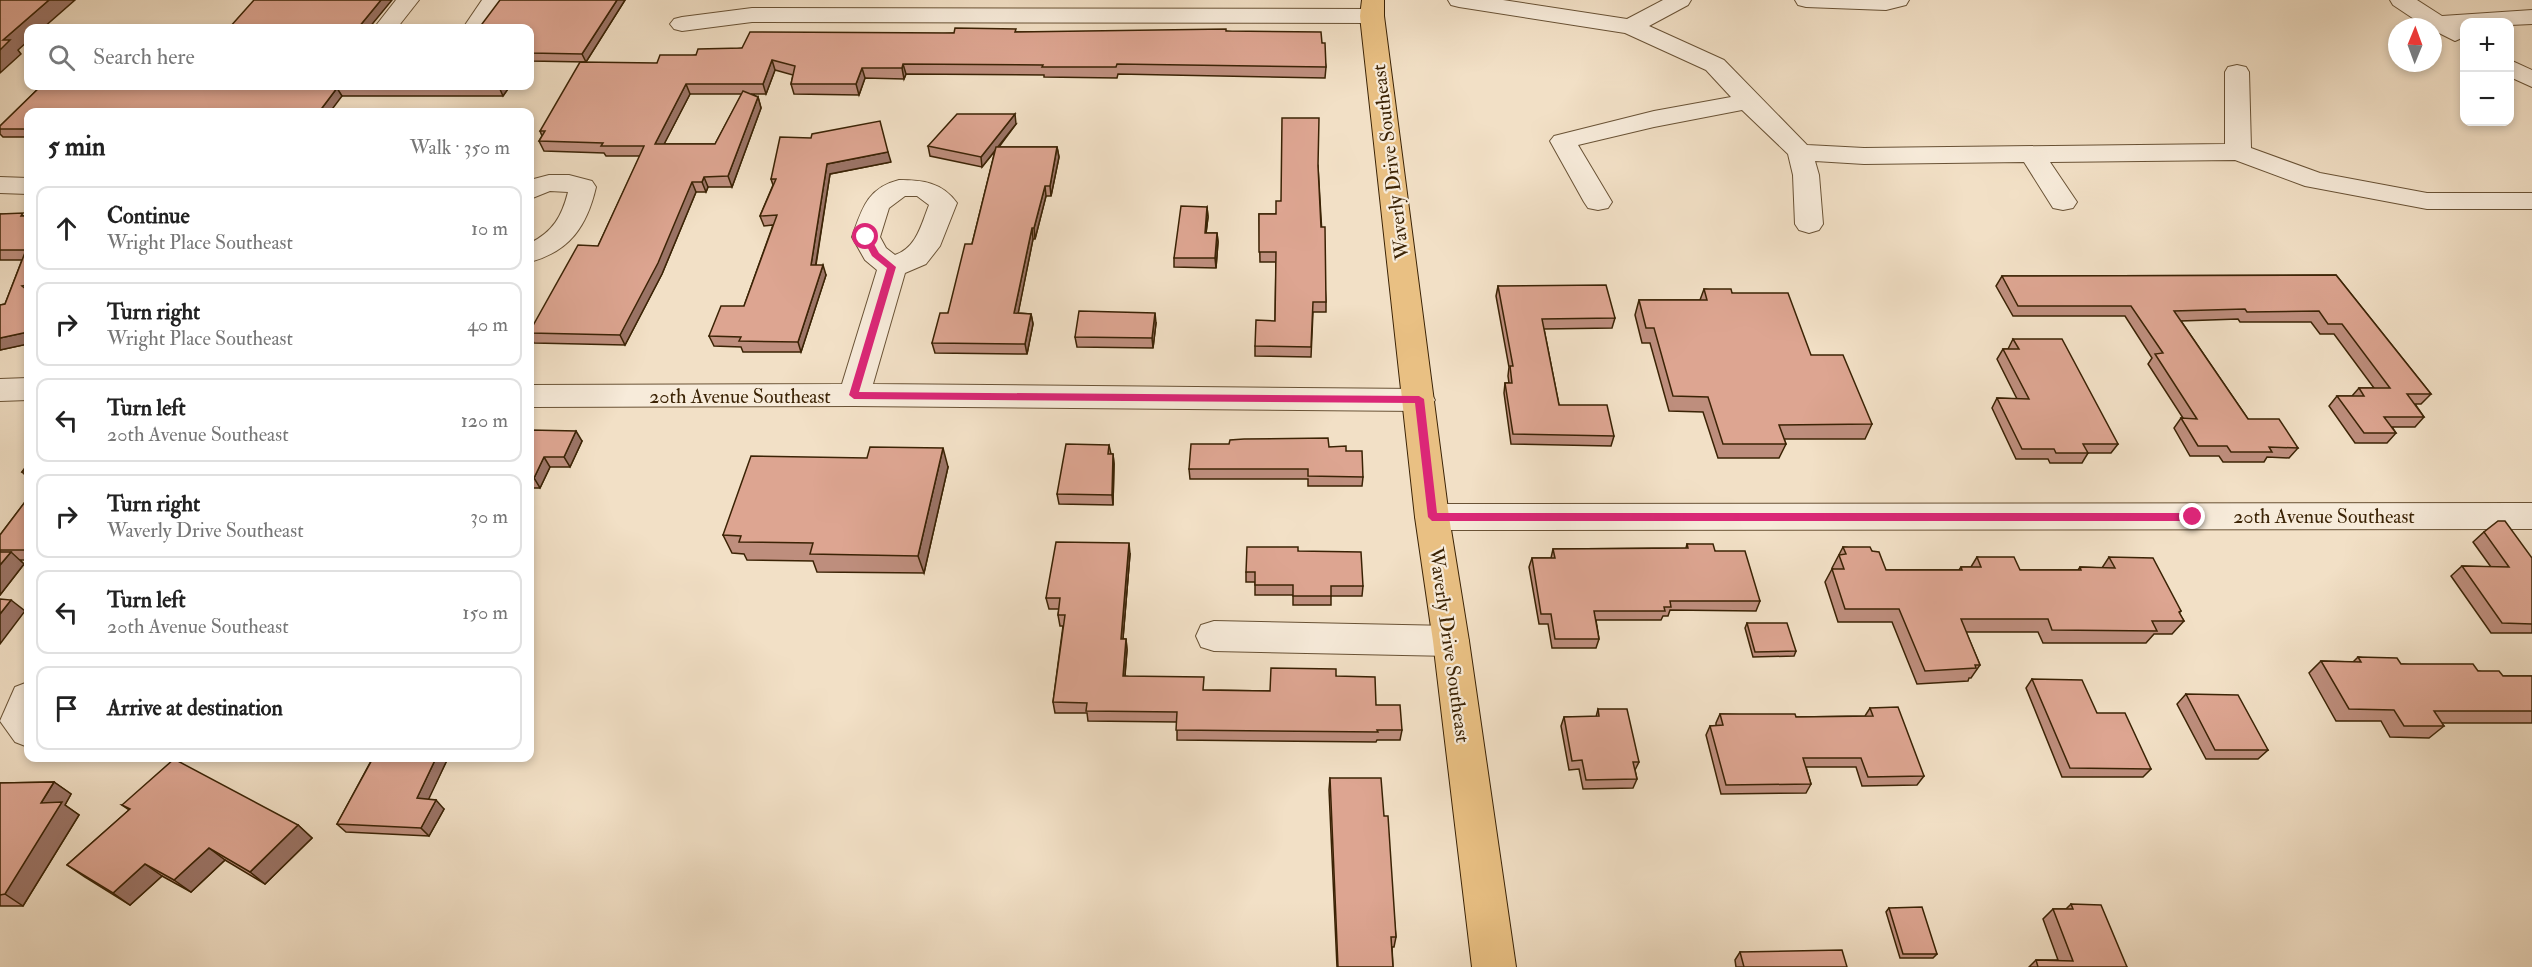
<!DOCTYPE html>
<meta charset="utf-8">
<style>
:root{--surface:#fff;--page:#f6f6f6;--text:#222;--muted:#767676;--line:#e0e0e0}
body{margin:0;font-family:"IM FELL Double Pica",serif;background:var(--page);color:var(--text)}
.controls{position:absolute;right:18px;top:18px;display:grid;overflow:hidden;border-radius:12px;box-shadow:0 3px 9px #0003}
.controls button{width:54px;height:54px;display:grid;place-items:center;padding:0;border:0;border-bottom:2px solid var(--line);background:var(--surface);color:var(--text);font:30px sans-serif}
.compass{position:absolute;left:2388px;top:18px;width:54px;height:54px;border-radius:50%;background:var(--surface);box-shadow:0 3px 9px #0003;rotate:1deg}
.stop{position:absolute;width:18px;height:18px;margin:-14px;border:4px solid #db2777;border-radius:50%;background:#fff}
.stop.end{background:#db2777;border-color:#fff;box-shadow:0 2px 6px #0008}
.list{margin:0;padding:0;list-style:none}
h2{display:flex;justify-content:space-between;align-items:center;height:78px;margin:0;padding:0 24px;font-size:26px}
h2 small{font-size:20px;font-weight:400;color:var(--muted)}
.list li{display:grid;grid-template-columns:39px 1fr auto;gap:18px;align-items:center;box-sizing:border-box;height:84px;margin:0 12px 12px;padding:0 12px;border:2px solid var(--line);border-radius:12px}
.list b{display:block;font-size:22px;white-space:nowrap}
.list p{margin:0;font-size:20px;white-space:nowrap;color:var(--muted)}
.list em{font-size:20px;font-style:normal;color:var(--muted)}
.icon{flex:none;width:33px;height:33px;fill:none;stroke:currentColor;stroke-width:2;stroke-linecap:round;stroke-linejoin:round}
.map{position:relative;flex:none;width:2532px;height:967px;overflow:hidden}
.search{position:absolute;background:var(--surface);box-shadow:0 3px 9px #0003;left:24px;top:24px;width:510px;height:66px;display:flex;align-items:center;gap:15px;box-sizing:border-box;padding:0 21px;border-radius:12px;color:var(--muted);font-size:22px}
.panel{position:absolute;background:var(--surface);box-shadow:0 3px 9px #0003;left:24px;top:108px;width:510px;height:654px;border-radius:12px}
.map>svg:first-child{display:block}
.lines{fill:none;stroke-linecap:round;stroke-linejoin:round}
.minor-casing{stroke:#695235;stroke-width:2}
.major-casing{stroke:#3b2305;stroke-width:2}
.minor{fill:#f7ebda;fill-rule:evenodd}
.major{fill:#e9c083;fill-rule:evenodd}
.wall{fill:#be8e7d;stroke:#3b2305;stroke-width:1.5;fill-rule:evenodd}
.shaded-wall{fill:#9b7466;stroke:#3b2305;stroke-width:1.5}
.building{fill:#dda591;stroke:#3b2305;stroke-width:1.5}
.route{fill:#db2777}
.labels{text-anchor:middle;stroke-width:4.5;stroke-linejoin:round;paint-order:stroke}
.street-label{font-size:20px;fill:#3b2305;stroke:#f7ebda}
</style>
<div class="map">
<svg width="2532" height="967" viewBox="0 0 2532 967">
<rect width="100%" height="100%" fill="#f2e0c6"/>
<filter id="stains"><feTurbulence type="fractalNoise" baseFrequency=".00333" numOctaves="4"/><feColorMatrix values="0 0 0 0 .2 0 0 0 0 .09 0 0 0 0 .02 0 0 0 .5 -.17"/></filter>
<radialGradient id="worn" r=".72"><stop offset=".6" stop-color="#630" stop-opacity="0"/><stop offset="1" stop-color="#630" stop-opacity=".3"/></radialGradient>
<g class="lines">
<defs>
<g id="minor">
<polygon points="396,0 419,0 397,28 374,28"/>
<polygon points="482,0 505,0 485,28 463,28"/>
<polygon points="1448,0 1503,0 1627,19 1663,0 1691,0 1688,5 1649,26 1724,60 1807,145 1864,148 2225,144 2225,72 2228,67 2237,65 2246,67 2249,72 2251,148 2320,173 2427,193 2532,193 2532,209 2427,209 2305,186 2235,160 2050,162 2077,202 2073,208 2063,210 2053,208 2024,162 1864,164 1815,161 1819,175 1823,224 1819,230 1809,233 1799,230 1795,224 1793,175 1788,154 1742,110 1654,127 1578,145 1612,202 1608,208 1598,210 1588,208 1584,202 1550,141 1554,136 1654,111 1731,97 1706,70 1625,33 1459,7 1451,5"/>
<polygon points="1795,0 1909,0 1906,5 1886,10 1806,7 1798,5"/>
<polygon points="2390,0 2417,0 2442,16 2532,10 2532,24 2510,25 2510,22 2464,22 2464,28 2462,28 2464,37 2455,41 2433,30 2433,27 2426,27 2393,5"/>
<polygon points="752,8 1372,9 1380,11 1384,16 1380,21 1372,23 752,22 682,31 674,29 670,24 674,19 682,17"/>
<polygon points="2510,60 2532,70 2532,87 2510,77"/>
<path d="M549,175H569L592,181L596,187C587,226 570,251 530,262V243C553,232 562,216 568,192L550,191L530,199V180Z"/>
<polygon points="0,177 28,178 28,194 0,193"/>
<path d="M899,180C922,180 942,182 957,203L940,246L926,264L905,273L873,384L1419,389L1430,392L1435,400L1430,408L1419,411L854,406L530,407V385L842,384L877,270L865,260L852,237C862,209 867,188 899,180ZM905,196H917L929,205C921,225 917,247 895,255L886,248L880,237L889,208Z"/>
<polygon points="28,378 28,400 0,401 0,379"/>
<polygon points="2532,503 2532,529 1432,530 1420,526 1415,517 1420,508 1432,504"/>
<polygon points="1214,621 1451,626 1464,630 1469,641 1464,652 1451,656 1214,651 1201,647 1196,636 1201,625"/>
<polygon points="28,682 28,747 15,742 0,721 15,687"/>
</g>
<polygon id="major" points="1362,0 1384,0 1384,16 1449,517 1469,641 1516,967 1472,967 1433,641 1415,517 1360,16"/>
</defs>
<use href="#minor" class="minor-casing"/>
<use href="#major" class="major-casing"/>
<use href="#minor" class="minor"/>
<use href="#major" class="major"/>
</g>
<g class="wall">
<polygon points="625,0 586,62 530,61 530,28"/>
<path d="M1226,31L1322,43L1326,67L1325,78L1118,74L1117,78L1044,77V75L906,74L904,79L865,78L859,95L794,94L791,84L793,75L775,70L766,94H751L758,97L761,108L732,187H708L706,192H696L662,274L625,345L534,343L530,334V331L598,246L640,156H606L604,153L544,151L539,141L542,136L540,131L657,63L696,55L742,48L954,33L1016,32ZM690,94H742L715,144H664Z"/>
<polygon points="41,86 510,86 503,96 342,96 28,112 28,137 3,137 0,134 0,126"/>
<polygon points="1016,124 999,147 1057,147 1059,157 1051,196 1046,196 1035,239 1033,239 1018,313 1031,314 1033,324 1027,354 935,353 932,343 948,313 972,244 995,151 982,167 930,156 928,146"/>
<polygon points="891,162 830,174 816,265 826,275 801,352 743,352 741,347 714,346 709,336 744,306 773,225 764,226 760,216 773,185 771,179"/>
<polygon points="1318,166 1326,302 1326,312 1313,312 1311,357 1255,356 1255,346 1275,321 1276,262 1260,262 1259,214 1276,214 1281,201"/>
<polygon points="1207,207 1208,217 1206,233 1217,233 1218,242 1216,268 1174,267 1174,258"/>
<polygon points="0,214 26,216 28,344 0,350 0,305 5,304 22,260 0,260"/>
<polygon points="2336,275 2431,394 2421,404 2415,404 2424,417 2415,427 2392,427 2396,433 2387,443 2355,443 2329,406 2337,396 2352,396 2359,388 2374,388 2334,334 2320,334 2311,322 2240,322 2238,319 2181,321 2248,419 2298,448 2289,458 2267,457 2264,462 2223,462 2219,456 2190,456 2174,428 2181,418 2183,418 2148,364 2152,358 2125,316 2013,316 1996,286 2002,276"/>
<polygon points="1498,286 1615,318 1612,328 1544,329 1559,405 1614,436 1611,446 1511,444 1504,393 1505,383 1509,383 1508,376 1509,367 1496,296"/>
<polygon points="1704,289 1732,293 1811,355 1872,424 1865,439 1784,439 1786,444 1779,458 1718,458 1703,412 1669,411 1650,343 1642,343 1635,315 1639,300 1700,300"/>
<polygon points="1156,323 1153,348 1077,347 1075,337"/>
<polygon points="2013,339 2118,444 2111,453 2088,453 2082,463 2050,463 2048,459 2016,459 1992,408 1997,398 2017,399 1997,359 2003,349 2008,349"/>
<polygon points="530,430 582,441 570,467 550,467 540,488 530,488"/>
<polygon points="1109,445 1111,454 1113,454 1114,464 1113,505 1059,504 1057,494"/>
<polygon points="1329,447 1346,451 1363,477 1362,486 1308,486 1308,479 1190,479 1189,469"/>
<polygon points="28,464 28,478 22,472"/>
<polygon points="948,467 924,573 817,572 813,561 747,560 744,554 732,553 723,535"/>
<polygon points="28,498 28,560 20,560 24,564 0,595 0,535"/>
<polygon points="2484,532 2532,558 2532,633 2491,633 2451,576 2462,566 2491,567 2473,542"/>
<polygon points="1687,544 1715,551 1760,601 1756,611 1670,610 1668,616 1663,616 1661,620 1596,620 1599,639 1596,648 1552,648 1548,624 1539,624 1529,567 1532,558 1551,558 1553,549 1686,548"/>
<polygon points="1843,547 1872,551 1886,570 1959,570 1961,567 1971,567 1977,557 2020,570 2078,570 2080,567 2102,568 2109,557 2181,611 2179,613 2184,621 2172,634 2154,634 2146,643 2043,643 2038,632 1966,632 1980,665 1971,678 1969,678 1968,681 1917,684 1892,622 1838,622 1825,582 1832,569 1833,569 1832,568"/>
<polygon points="1298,551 1363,586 1362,596 1331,596 1331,605 1293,605 1293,595 1255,595 1255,582 1246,582 1246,572"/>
<polygon points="1130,554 1123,639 1126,639 1127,650 1125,676 1204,690 1270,691 1336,676 1376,705 1402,730 1400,740 1377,740 1376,742 1177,740 1177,722 1088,721 1087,713 1055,713 1053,702 1063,626 1060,626 1058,615 1059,609 1049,609 1046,598"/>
<polygon points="1747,623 1796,651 1794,656 1753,657 1745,628"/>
<polygon points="2358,657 2401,664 2478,671 2503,676 2532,676 2532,723 2441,723 2444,726 2429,738 2390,737 2381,721 2336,721 2309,673 2321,661 2353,662"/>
<polygon points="2032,679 2097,713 2151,769 2143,777 2062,777 2026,688"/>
<polygon points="2186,694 2268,750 2258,759 2206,759 2177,704"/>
<polygon points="1870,708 1924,776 1917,785 1862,786 1856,767 1806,767 1811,784 1806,793 1721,794 1706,735 1710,726 1716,726 1716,723 1720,714 1796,717 1865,716"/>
<polygon points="1598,709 1639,762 1635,770 1637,779 1633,788 1583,789 1579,769 1569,770 1561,726 1564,717 1596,717"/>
<polygon points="349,758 448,758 428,799 444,809 429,836 346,832 337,824 371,761 352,761"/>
<polygon points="1330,778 1384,816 1396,937 1394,947 1392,947 1393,967 1337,967 1329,790"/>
<polygon points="54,782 71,794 65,805 79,815 23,906 0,906 0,783"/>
<polygon points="122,805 298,825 312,838 265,884 225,860 191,892 162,876 130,905 85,877 67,865 129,810"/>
<polygon points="2071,904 2127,967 2029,967 2036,960 2058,960 2043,919 2053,909 2066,909"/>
<polygon points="1889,908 1937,954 1933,958 1900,958 1886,912"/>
<polygon points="1740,952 1847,967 1736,967 1735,960"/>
</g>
<g class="shaded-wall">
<polygon points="49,0 75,0 43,28 28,28 28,41 18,50 21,54 0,73 0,50 3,40"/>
<polygon points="381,0 392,0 369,28 358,28"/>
<polygon points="617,0 625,0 586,62 582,54"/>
<polygon points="772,60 775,70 766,94 763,84"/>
<polygon points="903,64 906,74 904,79 902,68"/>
<polygon points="862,68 865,78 859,95 856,84"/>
<polygon points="686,84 690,94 659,154 655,144"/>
<polygon points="500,86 510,86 503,96 499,87"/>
<polygon points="337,88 342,96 330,112 319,112"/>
<polygon points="758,97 761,108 732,187 728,176"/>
<polygon points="1015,114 1016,124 982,167 981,157"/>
<polygon points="1057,147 1059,157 1051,196 1050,186"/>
<polygon points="888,152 891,162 830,174 814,275 811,265 827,164"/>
<polygon points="704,177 708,187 706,192 702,182"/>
<polygon points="692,182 696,192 662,274 625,345 620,335"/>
<polygon points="1045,186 1046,196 1035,239 1034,228"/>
<polygon points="1207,207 1208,217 1205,242 1205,233"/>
<polygon points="1032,228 1033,239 1016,324 1014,313"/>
<polygon points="1217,233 1218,242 1216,268 1215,258"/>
<polygon points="823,265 826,275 801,352 798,342"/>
<polygon points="1155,313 1156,323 1153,348 1152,338"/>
<polygon points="1031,314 1033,324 1027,354 1025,344"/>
<polygon points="28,332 28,344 0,350 0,338"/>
<polygon points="576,431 582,441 570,467 564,457"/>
<polygon points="943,448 948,467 924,573 918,556"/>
<polygon points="1113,454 1114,464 1113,505 1112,495"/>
<polygon points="544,457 550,467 540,488 534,478"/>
<polygon points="1129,543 1130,554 1122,650 1121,639"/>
<polygon points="11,552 24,564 0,595 0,565"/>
<polygon points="11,600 25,611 0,644 0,614"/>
<polygon points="1126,639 1127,650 1124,686 1123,676"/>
<polygon points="436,758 448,758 425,807 417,798"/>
<polygon points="54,782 71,794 65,805 79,815 23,906 5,894 41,803"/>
<polygon points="436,800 444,809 429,836 421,828"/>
<polygon points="298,825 312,838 265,884 250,872"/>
<polygon points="209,848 225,860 191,892 174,880"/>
<polygon points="145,864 162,876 130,905 113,893"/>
</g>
<g class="building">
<polygon points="0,0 49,0 3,40 10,40 0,50"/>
<polygon points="254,0 381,0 358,28 229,28"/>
<polygon points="500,0 617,0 582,54 530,53 530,28 479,28"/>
<polygon points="955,28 1016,29 1015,32 1226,29 1226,31 1321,32 1322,43 1325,43 1326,67 1117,64 1116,67 1042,67 1043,65 903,64 902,68 862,68 856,84 791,84 795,66 772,60 763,84 686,84 655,144 715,144 743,91 758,97 728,176 704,177 702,182 692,182 658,263 620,335 530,333 530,331 578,245 598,246 644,146 601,146 603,143 539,141 545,131 540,131 580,62 657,63 660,55 696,55 698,49 742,48 750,32 954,33"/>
<polygon points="41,86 500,86 499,87 337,88 319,112 28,112 28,129 0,129 0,126"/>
<polygon points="957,114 1015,114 981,157 928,146"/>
<polygon points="1282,118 1319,118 1318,166 1321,227 1325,227 1326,302 1313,302 1311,347 1255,346 1256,320 1275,321 1276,252 1259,252 1259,214 1276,214 1276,201 1281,201"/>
<polygon points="880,121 888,152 827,164 811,265 823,265 798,342 739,341 741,337 709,336 721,306 744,306 777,215 760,216 776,179 771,179 780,137 811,138 812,134"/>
<polygon points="996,147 1057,147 1050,186 1045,186 1034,228 1032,228 1014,313 1031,314 1025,344 932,343 940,313 948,313 965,244 972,244"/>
<polygon points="1181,206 1207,207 1205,233 1217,233 1215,258 1174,258"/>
<polygon points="23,213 21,216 28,216 28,285 22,286 28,291 28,332 0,338 0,305 5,304 26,250 0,250 0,214"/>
<polygon points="2336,275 2431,394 2407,394 2424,417 2384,417 2396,433 2364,433 2337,396 2364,396 2359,388 2390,388 2342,324 2328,324 2319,311 2247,312 2245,309 2174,311 2248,419 2279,419 2298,448 2269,447 2272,452 2231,452 2227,446 2198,446 2181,418 2197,419 2155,354 2163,353 2131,306 2018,306 2002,276"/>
<polygon points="1606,285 1615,318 1542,319 1559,405 1607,405 1614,436 1513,434 1505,383 1512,383 1510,366 1513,366 1498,286"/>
<polygon points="1704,289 1731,289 1732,293 1788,293 1811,355 1843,355 1872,424 1779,425 1786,444 1723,444 1708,397 1673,396 1654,328 1646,328 1639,300 1707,300"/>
<polygon points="1079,311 1155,313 1152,338 1075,337"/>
<polygon points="2013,339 2062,339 2118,444 2083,444 2088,453 2056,453 2054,449 2022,449 1997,398 2029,399 2003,349 2019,349"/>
<polygon points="530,430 576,431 564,457 544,457 534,478 530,478"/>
<polygon points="1328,438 1329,447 1346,446 1346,451 1362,451 1363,477 1308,476 1308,469 1189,469 1191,444 1229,444 1230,440 1244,439"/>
<polygon points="1066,444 1109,445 1108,454 1113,454 1112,495 1057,494"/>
<polygon points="870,447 943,448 918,556 810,554 813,543 739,542 741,536 723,535 751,456 867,458"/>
<polygon points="28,464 28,472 22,472"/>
<polygon points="28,498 28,550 0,550 0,535"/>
<polygon points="2498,521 2505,521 2532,558 2532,624 2502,623 2462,566 2509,567 2484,532"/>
<polygon points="1056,542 1129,543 1121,639 1126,639 1123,676 1204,677 1203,690 1270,691 1271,668 1336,669 1336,676 1375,677 1376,705 1400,705 1402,730 1377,730 1378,732 1176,730 1177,712 1086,711 1087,703 1053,702 1065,615 1058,615 1060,598 1046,598"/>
<polygon points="1687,544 1713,544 1715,551 1745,551 1760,601 1670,601 1671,607 1664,607 1665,611 1594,611 1599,639 1555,639 1551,614 1541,614 1532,558 1555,558 1553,549 1688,548"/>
<polygon points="1247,547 1298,547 1298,551 1361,552 1363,586 1331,586 1331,596 1293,596 1293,585 1255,585 1255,572 1246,572"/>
<polygon points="1843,547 1870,547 1872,551 1879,552 1886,570 1962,570 1961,567 1981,567 1977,557 2014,557 2020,570 2081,570 2080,567 2115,568 2109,557 2153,558 2181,611 2179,612 2184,621 2152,621 2157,631 2052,630 2048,619 1961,619 1980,665 1975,665 1976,668 1925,671 1899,609 1845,609 1832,569 1844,569 1839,555 1846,554"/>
<polygon points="0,552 11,552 0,565"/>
<polygon points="0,599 11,600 0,614"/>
<polygon points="1747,623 1787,623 1796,651 1755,652"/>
<polygon points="2358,657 2397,658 2401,664 2473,664 2478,671 2499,671 2503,676 2532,676 2532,711 2434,711 2444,726 2404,726 2394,710 2349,709 2321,661 2361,662"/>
<polygon points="2032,679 2082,680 2097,713 2125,713 2151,769 2070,768"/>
<polygon points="2186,694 2238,695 2268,750 2215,750"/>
<polygon points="1898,707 1924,776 1868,777 1861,758 1803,758 1811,784 1726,785 1710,726 1723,725 1720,714 1795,714 1796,717 1873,716 1870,708"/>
<polygon points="1598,709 1627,709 1639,762 1633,762 1637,779 1586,780 1582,760 1572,761 1564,717 1599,716"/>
<polygon points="373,758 436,758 417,798 436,800 421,828 337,824"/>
<polygon points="174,759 298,825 250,872 209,848 174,880 145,864 113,893 67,865 130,809 122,805"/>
<polygon points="1330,778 1381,778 1384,816 1388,816 1396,937 1391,937 1393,967 1338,967"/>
<polygon points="54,782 41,803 62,802 5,894 0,895 0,783"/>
<polygon points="2071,904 2101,905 2127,967 2038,967 2036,960 2073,961 2053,909 2073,909"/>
<polygon points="1922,907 1937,954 1903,954 1889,908"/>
<polygon points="1842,950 1847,967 1744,967 1740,952"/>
</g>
<polygon class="route" points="866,234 869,235 879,253 896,267 859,392 1419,396 1424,399 1437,513 2193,513 2198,517 2193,521 1432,521 1428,517 1415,403 854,399 849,395 887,268 872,256 862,237"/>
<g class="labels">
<g class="street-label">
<text transform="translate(1390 162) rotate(-97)" y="7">Waverly Drive Southeast</text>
<text x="740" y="403">20th Avenue Southeast</text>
<text x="2324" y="523">20th Avenue Southeast</text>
<text transform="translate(1450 645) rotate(82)" y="7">Waverly Drive Southeast</text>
</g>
</g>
<rect width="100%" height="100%" filter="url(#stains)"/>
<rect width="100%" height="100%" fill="url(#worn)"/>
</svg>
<div class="controls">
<button>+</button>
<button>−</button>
</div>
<svg class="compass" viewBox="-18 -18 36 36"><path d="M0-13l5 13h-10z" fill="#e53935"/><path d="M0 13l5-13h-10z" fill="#767676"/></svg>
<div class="stop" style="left:866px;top:237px"></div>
<div class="stop end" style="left:2193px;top:517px"></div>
<div class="search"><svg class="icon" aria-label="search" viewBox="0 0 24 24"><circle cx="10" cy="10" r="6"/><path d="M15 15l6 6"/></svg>Search here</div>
<section class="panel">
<h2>5 min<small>Walk · 350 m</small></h2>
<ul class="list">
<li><svg class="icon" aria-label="ahead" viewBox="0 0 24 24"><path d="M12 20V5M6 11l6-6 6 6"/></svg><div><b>Continue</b><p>Wright Place Southeast</p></div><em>10 m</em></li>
<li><svg class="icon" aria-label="right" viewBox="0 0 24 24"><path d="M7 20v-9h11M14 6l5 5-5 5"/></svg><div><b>Turn right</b><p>Wright Place Southeast</p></div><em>40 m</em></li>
<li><svg class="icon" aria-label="left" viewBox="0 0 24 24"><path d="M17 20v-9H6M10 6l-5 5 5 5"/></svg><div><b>Turn left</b><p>20th Avenue Southeast</p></div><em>120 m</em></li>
<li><svg class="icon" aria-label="right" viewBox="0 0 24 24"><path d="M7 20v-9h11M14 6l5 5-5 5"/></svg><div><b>Turn right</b><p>Waverly Drive Southeast</p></div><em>30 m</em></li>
<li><svg class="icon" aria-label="left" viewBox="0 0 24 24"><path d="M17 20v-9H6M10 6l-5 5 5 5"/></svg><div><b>Turn left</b><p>20th Avenue Southeast</p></div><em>150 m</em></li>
<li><svg class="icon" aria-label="arrive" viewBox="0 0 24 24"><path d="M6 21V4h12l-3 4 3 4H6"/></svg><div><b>Arrive at destination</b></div></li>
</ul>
</section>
</div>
